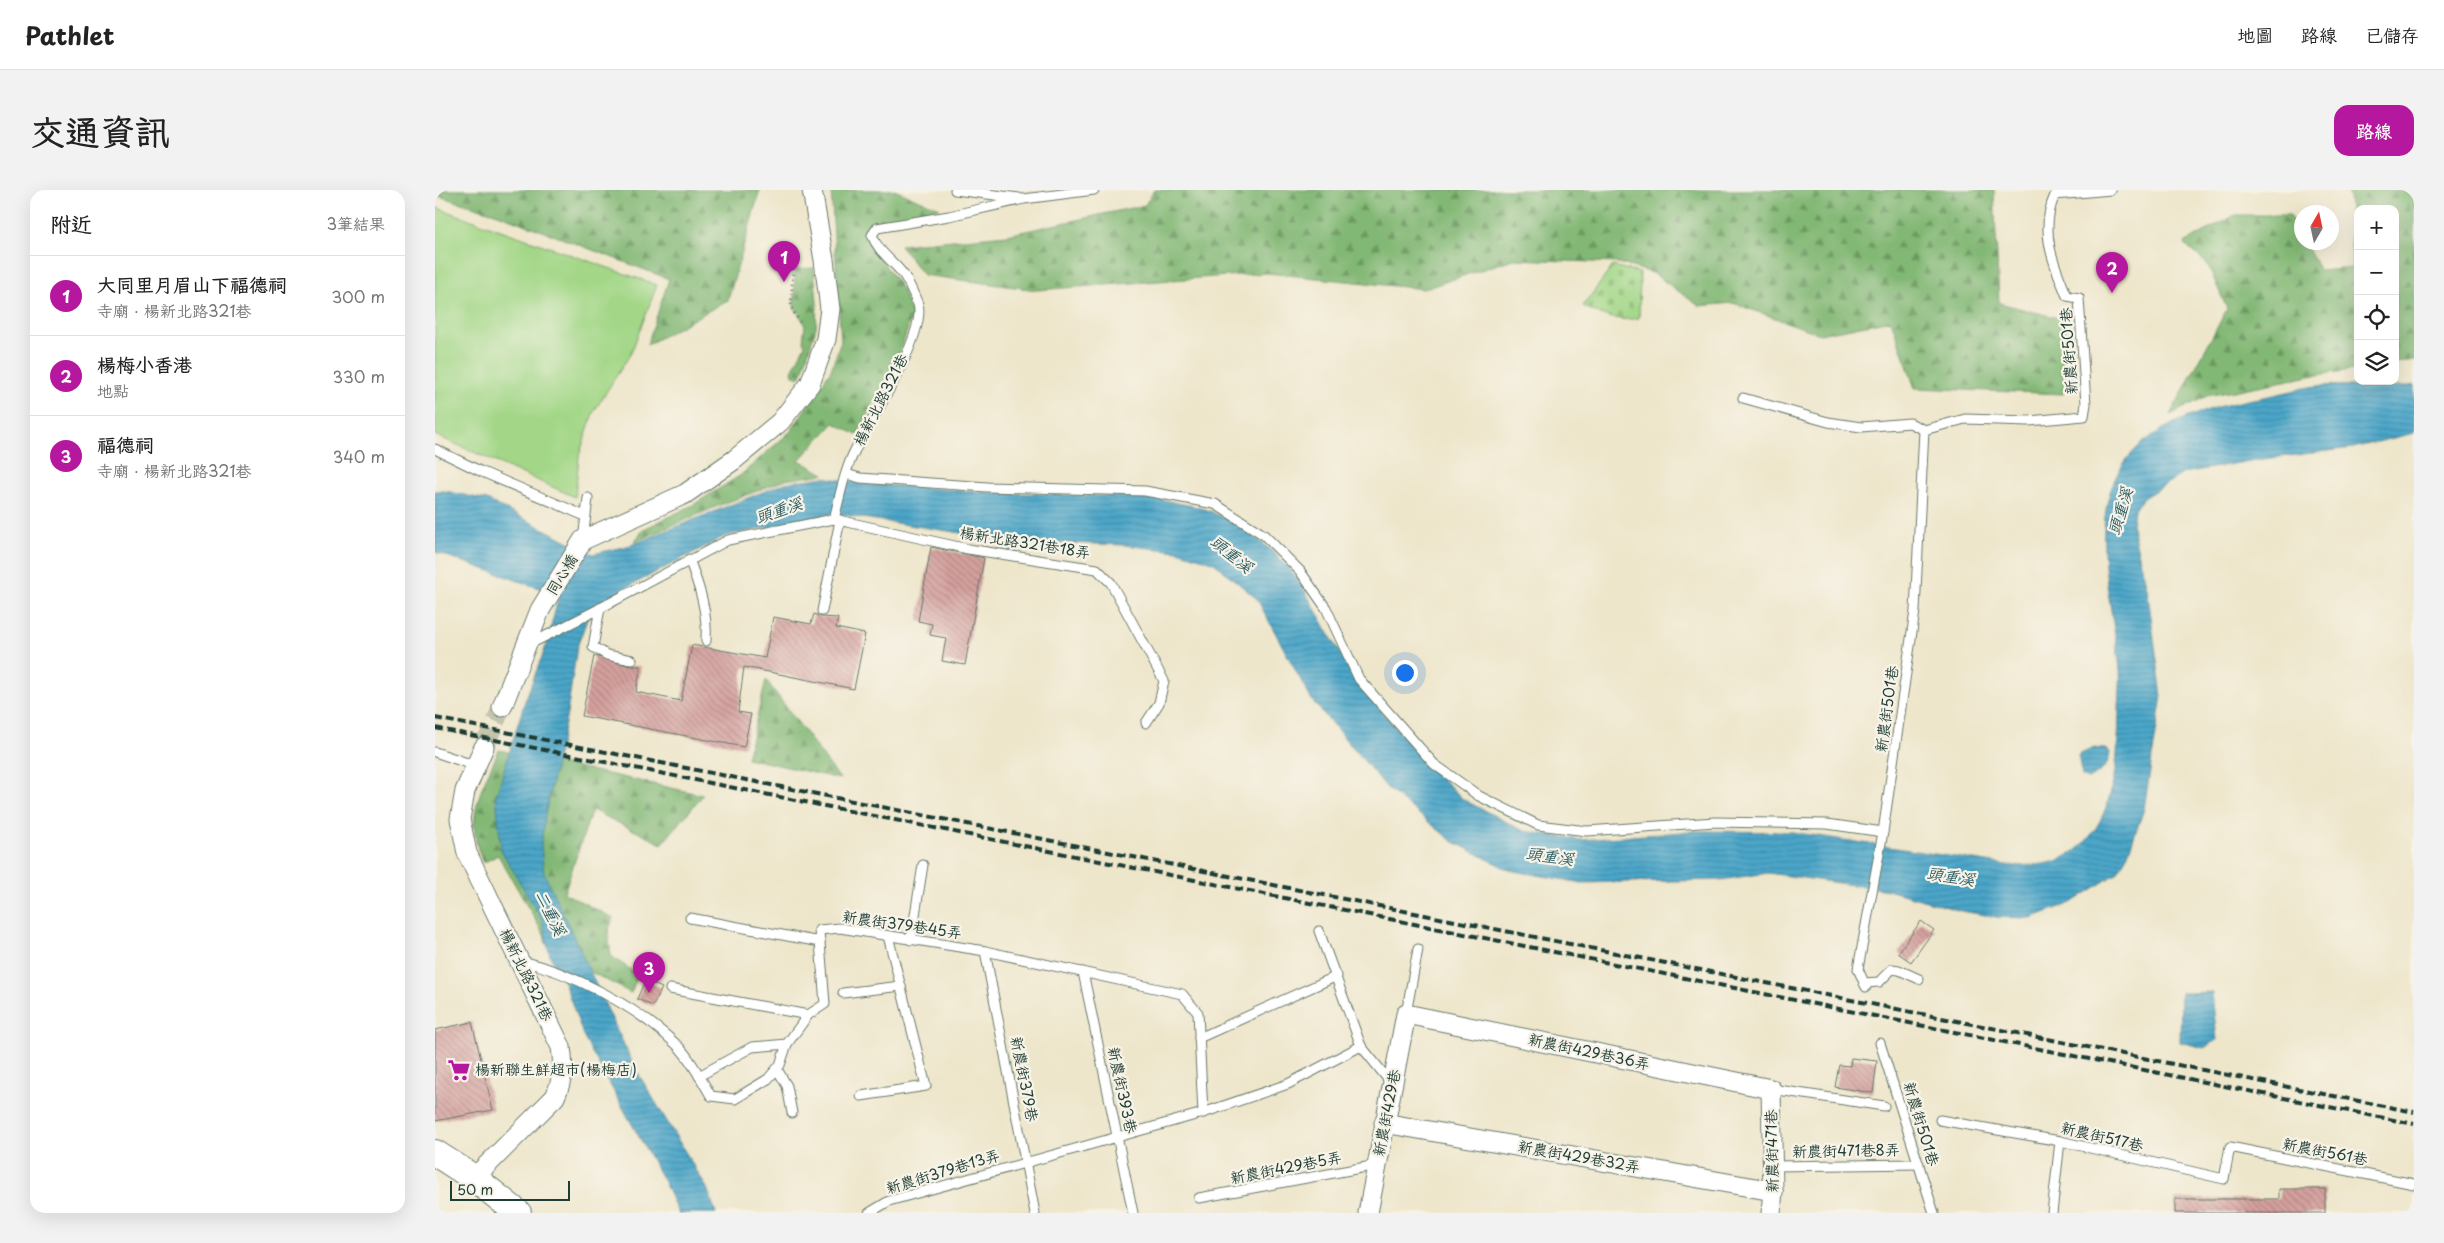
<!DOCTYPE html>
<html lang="zh-TW">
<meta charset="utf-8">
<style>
:root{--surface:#fff;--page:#f2f2f2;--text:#222;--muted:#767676;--line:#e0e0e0;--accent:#b5179e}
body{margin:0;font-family:"Playpen Sans","LXGW WenKai TC",sans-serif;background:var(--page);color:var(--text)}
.controls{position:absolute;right:15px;top:15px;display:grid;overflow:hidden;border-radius:10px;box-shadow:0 5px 20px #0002}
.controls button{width:45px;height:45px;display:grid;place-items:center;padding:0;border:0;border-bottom:1px solid var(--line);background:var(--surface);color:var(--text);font:25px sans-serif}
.compass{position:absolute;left:1859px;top:15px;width:45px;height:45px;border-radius:50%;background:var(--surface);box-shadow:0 5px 20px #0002;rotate:9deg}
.scale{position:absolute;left:15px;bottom:12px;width:120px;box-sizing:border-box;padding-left:5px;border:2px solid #1f3d34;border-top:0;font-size:14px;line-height:18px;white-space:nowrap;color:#1f3d34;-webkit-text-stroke:4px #f7f3e8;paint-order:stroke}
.you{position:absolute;left:969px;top:482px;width:18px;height:18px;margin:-12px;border:4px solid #fff;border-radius:50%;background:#1a73e8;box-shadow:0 0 0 8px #1a73e833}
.badge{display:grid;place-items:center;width:32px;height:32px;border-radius:50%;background:var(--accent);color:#fff;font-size:16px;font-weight:700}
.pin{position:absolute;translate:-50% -41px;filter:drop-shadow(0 1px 2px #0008)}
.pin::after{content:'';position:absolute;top:26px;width:18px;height:15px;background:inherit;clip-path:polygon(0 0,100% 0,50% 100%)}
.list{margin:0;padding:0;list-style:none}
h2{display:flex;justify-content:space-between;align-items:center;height:65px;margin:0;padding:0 20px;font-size:21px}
h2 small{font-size:16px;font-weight:400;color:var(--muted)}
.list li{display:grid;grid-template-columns:32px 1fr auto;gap:15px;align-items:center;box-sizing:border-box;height:80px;padding:0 20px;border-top:1px solid var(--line)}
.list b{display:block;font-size:19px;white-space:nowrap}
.list p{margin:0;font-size:16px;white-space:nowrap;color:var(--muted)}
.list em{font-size:16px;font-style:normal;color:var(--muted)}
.icon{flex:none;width:28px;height:28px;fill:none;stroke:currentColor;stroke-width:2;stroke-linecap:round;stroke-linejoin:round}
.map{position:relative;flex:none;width:1979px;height:1023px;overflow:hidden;border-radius:15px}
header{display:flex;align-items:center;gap:30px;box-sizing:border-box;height:70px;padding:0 25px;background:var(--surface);border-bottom:1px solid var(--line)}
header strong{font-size:24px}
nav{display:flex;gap:28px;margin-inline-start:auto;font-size:18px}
.intro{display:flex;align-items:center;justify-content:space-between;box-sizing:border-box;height:120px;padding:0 30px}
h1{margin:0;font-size:35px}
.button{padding:12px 22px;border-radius:15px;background:var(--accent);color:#fff;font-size:18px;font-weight:700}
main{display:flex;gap:30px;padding:0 30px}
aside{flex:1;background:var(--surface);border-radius:15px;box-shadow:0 5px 20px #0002}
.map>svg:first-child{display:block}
.green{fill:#a3d787;stroke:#618a5e}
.forest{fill:url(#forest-firs);stroke:#507a54}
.cemetery{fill:url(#cemetery-stones);stroke:#618a5e}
.water{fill:url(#water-rules);stroke:#35727e}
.building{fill:url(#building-back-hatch)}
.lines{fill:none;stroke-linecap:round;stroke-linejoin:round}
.street-tunnel{stroke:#c5c4ad;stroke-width:19;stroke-dasharray:19 9;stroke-linecap:butt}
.lane-casing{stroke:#677869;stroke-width:11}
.street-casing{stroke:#677869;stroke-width:21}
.secondary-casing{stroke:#677869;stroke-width:28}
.path{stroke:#677869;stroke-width:3;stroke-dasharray:1 4;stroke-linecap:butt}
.lane{stroke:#fff;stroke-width:9}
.street{stroke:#fff;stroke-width:19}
.secondary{stroke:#fff;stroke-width:26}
.rail{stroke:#1f3d34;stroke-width:4;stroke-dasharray:8 4;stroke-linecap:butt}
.labels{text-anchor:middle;stroke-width:4.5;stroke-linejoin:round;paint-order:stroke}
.street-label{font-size:15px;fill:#1f3d34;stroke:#f7f3e8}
.poi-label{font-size:15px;fill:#1f3d34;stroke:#f7f3e8;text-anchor:start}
.water-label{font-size:16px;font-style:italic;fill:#2c5c61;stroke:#f7f3e8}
</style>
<header>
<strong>Pathlet</strong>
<nav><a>地圖</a><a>路線</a><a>已儲存</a></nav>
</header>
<div class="intro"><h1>交通資訊</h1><a class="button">路線</a></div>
<main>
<aside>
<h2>附近<small>3筆結果</small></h2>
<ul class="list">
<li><span class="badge">1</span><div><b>大同里月眉山下福德祠</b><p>寺廟 · 楊新北路321巷</p></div><em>300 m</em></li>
<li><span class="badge">2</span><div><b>楊梅小香港</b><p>地點</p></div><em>330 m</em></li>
<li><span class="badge">3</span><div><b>福德祠</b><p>寺廟 · 楊新北路321巷</p></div><em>340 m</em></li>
</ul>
</aside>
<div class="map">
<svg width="1979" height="1023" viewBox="0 0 1979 1023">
<defs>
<pattern id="forest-firs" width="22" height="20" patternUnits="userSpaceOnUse" patternTransform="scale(1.25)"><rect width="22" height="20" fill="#82b874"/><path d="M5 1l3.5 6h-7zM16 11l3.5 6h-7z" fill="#6a9760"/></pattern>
<pattern id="cemetery-stones" width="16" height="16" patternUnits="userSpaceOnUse" patternTransform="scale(1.25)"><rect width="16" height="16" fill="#a3d787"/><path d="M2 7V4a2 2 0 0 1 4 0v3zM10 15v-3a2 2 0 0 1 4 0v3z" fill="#8cb975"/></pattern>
<pattern id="water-rules" width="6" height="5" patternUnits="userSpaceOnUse" patternTransform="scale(1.25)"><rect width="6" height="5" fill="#4ba6c9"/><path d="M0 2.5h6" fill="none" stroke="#3e88a4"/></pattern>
<pattern id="building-back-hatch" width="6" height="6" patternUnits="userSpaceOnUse" patternTransform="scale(1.25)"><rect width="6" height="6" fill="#d5a09e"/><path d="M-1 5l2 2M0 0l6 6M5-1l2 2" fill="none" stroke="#ac8482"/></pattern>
</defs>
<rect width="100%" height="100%" fill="#f7f3e8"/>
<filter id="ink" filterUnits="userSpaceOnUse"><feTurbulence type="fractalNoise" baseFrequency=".02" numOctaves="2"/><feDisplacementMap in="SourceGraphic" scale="10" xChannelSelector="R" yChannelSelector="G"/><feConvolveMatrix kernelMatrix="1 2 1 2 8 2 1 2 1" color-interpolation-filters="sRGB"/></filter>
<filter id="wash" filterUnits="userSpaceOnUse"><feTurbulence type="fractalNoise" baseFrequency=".0096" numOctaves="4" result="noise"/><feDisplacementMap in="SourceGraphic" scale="20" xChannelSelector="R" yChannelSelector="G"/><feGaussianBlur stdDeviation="1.12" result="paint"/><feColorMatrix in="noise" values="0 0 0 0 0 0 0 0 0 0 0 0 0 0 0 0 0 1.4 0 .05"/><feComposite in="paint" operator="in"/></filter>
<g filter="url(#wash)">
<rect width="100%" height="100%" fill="#eee6cb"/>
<polygon class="green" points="0,17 222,95 196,163 158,223 144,266 140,307 0,245"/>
<g class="forest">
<polygon points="0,0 325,0 293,110 212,155 234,89 60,23 0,5"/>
<polygon points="396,0 459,0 505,18 439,32 431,44 439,60 467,99 477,125 465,163 422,245 399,233 364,270 389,284 350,290 283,316 199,352 209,339 258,315 306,285 356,241 396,180 406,151"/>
<polygon points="719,0 1559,0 1564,113 1631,130 1628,204 1480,198 1456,130 1385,144 1298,113 1264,116 1218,83 1183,73 1078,69 989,99 832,83 602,100 488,85 465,55 572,45 710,15"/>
<polygon points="1914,0 1979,0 1979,171 1960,173 1960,19 1923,19 1923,179 1875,186 1772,206 1735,225 1792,119 1773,75 1749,53 1800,25 1855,25 1866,47 1866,52 1870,53 1885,81 1917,78"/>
<polygon points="379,78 382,113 381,137 366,186 363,188 358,185 357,181 370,155 368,151 370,134 359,117 360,79"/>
<polygon points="331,490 405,589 312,568"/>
<path d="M64,560L268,605L227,654L157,620L129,703L178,728L173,742L176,766L203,785L196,803L125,766L111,754L109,745L63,665L48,673C29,629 45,601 64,560Z"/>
</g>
<path class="cemetery" d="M1178,76L1205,83L1204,128C1183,132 1167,126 1148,116Z"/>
<g class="water">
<path d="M1979,195V243L1918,258L1820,270L1749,283L1708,308L1699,319L1697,337L1712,398L1727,506L1709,619L1693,664L1682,683L1636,713L1596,728L1562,727L1526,721L1453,700L1333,683L1285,690L1147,693L1074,680L1017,651L953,599L876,509L822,409L778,372L743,361L687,355L578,351L408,325H393L290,346L157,416L142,457L132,524L110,625L106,656L109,683L200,878L272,998L281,1023H243L228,990L149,848L130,794L115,766L107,730L66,660L61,606L90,511L111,456L124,405L0,362V301H10L52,310L158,364L196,355L350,293L389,287L422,293L563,303L713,307L758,316L775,321L809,338L838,362L856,380L870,401L921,491L996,578L1029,610L1089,641L1146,650L1260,641L1357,642L1578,676C1594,675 1613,676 1628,668C1681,642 1683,570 1684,519C1684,506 1686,492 1685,480C1678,411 1644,313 1702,258C1739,224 1791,214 1839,205C1853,202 1867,198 1881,196C1913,193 1948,202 1979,195Z"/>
<path d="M1659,558L1670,559L1675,562C1674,577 1666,581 1653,589L1647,586L1643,565Z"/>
<polygon points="1777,802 1782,850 1769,858 1745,852 1746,803"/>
</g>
<g id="blocks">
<g class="building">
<polygon points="496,357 549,368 530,475 507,471 511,448 495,445 497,434 483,431"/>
<polygon points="379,424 386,427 403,428 401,438 430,444 419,499 309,477 303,522 316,524 309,557 147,526 159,466 196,476 206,476 201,502 246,511 257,455 330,468 338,427 376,434"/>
<polygon points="1486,731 1499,740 1476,772 1463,763"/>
<polygon points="210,790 227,798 218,816 202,809"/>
<polygon points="37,832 58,920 0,931 0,840"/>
<polygon points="1416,868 1442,871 1438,903 1400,897 1404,875 1415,876"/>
<polygon points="1844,999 1890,999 1890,1023 1740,1023 1740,1009 1844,1009"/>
</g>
</g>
</g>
<g filter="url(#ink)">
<use href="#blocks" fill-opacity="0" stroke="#677869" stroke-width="1"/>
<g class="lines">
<polyline class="street-tunnel" points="49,557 67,517"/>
<defs>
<g id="lane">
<polyline points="520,0 584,8"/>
<polyline points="1308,208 1393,232 1426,237 1475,233 1489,240 1480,421 1448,642 1423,779 1431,797"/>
<path d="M1489,240L1530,229L1594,231L1649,226L1651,214L1644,108L1632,106C1618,73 1604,40 1620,5L1676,0"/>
<polyline points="0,259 45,281 150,326"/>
<polyline points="411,284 425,288 552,297 710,301 780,314 829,345 865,381 891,418 924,489 999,574 1044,606 1103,635 1152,641 1280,632 1392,634 1448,642"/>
<path d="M399,329C405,306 409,282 420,260C435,232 492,144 483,114C479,105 474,92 468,84C457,70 443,62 437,45L442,38L514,26L589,9L659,0"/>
<polyline points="148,350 153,308"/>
<path d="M254,369C264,396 273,421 271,451"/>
<polyline points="165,418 158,457 172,465 197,470"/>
<polyline points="387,421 405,330"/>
<polyline points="93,455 160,421 293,350 399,329 533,359 662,379 676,393 729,491 724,513 711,533"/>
<polyline points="0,562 41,576"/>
<polyline points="255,728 385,752"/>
<polyline points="884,741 926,856 956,893"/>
<polyline points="476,750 488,675"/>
<polyline points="550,761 600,1023"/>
<path d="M84,770C138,783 201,816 242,855C256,869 266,889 276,906L300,909L333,889L345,875L352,854L373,825L390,814L384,740L405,738L550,761L747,804L763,823L768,923"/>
<polyline points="648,782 698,1023"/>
<polyline points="1429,793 1444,792 1457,779 1464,780 1484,789"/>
<polyline points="235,799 373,825"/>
<polyline points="408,803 466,796"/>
<polyline points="971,824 983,759"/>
<polyline points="764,848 902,786"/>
<polyline points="1445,853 1499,1023"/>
<polyline points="342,879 352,896 357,923"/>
<polyline points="264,886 317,857 352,854"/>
<polyline points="1336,899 1449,916"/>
<polyline points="426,906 491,896 453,746"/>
<polyline points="1505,930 1625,951 1789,989 1795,957 1979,994"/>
<polyline points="1338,976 1484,974"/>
<polyline points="764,1008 942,975"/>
<polyline points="434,1023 454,1011 768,923 853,894 926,856"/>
<polyline points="1617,1023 1625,951"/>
</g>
<g id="street">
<polyline points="67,517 105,420 148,350 250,304 299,270 345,232 375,194 391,149 395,119 389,70 377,0"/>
<polyline points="949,933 1338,1001"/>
<path d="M39,988L120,907C128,889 129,876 126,857L32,663L25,629L30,601L49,557"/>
<polyline points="933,1023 971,824 1336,899 1338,1001 1336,1023"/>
</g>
<polyline id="secondary" points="0,963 39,988 83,1023"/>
</defs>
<use href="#lane" class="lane-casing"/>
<use href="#street" class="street-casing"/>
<use href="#secondary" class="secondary-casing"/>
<polyline class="path" points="344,58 358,79 356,117 365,132"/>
<use href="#lane" class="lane"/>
<use href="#street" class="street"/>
<use href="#secondary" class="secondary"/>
<g class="rail">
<polyline points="0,528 1979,922"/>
<polyline points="0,538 1979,934"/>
</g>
</g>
</g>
<defs>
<symbol id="supermarket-bare" viewBox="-9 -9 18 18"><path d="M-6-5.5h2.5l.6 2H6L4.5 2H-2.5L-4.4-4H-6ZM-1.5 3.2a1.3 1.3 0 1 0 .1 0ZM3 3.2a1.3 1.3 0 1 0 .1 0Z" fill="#b5179e" stroke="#f7f3e8" stroke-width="2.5" paint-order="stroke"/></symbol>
</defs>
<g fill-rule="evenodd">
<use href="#supermarket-bare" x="8" y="864" width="32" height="32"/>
</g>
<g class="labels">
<g class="street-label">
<text transform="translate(1634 161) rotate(-94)" y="5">新農街501巷</text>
<text transform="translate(446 210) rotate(-63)" y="5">楊新北路321巷</text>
<text transform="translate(590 353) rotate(9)" y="5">楊新北路321巷18弄</text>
<text transform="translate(127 385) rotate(-59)" y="5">同心橋</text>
<text transform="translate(1452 519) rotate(-82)" y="5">新農街501巷</text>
<text transform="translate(467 735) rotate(8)" y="5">新農街379巷45弄</text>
<text transform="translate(91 785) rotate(64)" y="5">楊新北路321巷</text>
<text transform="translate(1154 862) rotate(12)" y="5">新農街429巷36弄</text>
<text transform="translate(589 889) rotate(79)" y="5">新農街379巷</text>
<text transform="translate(687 900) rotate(78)" y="5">新農街393巷</text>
<text transform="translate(952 923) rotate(-79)" y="5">新農街429巷</text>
<text transform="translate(1486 934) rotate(73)" y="5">新農街501巷</text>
<text transform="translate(1667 947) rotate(13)" y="5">新農街517巷</text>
<text transform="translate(1337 961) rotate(-91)" y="5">新農街471巷</text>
<text transform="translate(1411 961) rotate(-1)" y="5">新農街471巷8弄</text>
<text transform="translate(1890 962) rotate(11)" y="5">新農街561巷</text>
<text transform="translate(1144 967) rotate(10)" y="5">新農街429巷32弄</text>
<text transform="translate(851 978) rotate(-11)" y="5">新農街429巷5弄</text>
<text transform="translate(508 982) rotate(-17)" y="5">新農街379巷13弄</text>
</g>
<g class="poi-label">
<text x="40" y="885">楊新聯生鮮超市(楊梅店)</text>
</g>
<g class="water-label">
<text transform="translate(344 320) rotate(-19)" y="6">頭重溪</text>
<text transform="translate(1685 321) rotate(-73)" y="6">頭重溪</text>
<text transform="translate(797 364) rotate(39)" y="6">頭重溪</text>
<text transform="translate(1115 666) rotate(8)" y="6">頭重溪</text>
<text transform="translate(1516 686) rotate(9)" y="6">頭重溪</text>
<text transform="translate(116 723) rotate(64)" y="6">二重溪</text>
</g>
</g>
</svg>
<div class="controls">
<button>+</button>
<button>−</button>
<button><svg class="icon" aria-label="locate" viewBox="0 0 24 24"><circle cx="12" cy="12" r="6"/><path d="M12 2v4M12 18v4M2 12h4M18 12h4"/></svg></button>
<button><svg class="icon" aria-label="layers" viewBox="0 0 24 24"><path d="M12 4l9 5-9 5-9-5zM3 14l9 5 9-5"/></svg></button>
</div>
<svg class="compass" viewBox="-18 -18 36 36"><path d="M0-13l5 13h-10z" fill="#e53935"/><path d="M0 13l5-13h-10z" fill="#767676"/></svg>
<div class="scale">50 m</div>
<div class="you"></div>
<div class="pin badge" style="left:349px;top:92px">1</div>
<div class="pin badge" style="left:1677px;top:103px">2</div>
<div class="pin badge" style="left:214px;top:803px">3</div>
</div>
</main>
